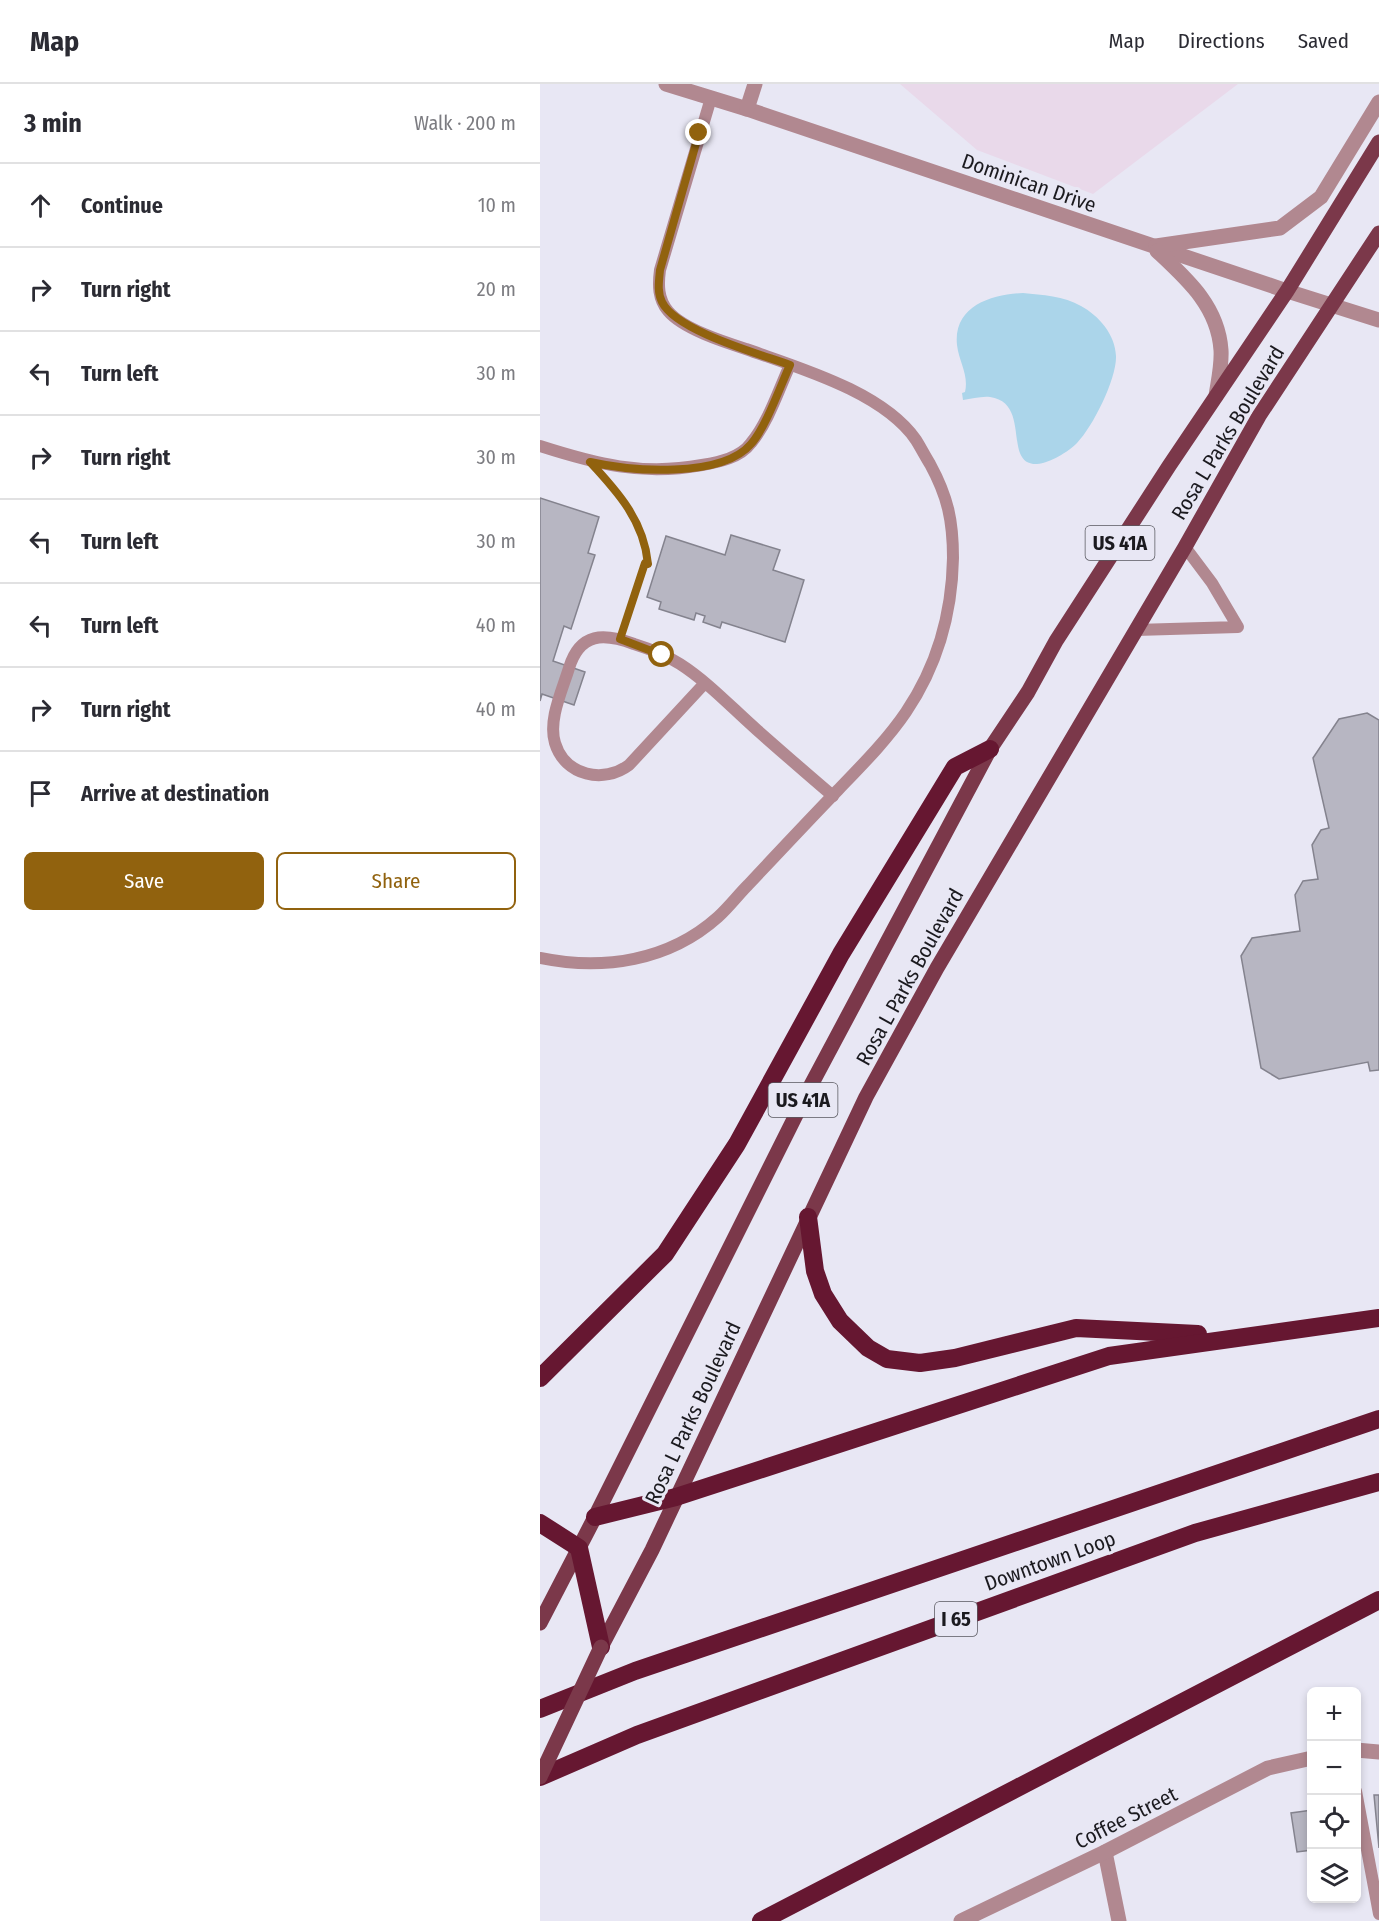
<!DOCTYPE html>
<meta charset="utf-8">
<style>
:root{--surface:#fff;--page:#f2f2f3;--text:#2b2b33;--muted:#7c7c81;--line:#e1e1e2;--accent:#91620e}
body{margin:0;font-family:"Fira Sans Condensed",sans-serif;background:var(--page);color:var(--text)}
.controls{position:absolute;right:18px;bottom:18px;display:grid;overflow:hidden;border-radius:9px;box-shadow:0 3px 9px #0003}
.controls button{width:54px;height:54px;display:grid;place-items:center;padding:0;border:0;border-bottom:2px solid var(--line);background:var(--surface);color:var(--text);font:30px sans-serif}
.stop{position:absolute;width:18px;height:18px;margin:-14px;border:4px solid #91620e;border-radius:50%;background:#fff}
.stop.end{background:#91620e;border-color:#fff;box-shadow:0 2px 6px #0008}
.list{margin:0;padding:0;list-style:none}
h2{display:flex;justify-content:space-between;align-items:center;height:78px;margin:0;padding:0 24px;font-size:26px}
h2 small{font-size:20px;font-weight:400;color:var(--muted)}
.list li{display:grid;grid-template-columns:39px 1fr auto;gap:18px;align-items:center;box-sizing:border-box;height:84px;padding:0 24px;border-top:2px solid var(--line)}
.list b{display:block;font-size:22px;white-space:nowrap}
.list em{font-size:20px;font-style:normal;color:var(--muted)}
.actions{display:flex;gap:12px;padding:18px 24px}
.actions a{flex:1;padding:14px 0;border:2px solid var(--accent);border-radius:9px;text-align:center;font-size:21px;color:var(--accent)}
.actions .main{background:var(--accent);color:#fff}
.icon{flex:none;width:33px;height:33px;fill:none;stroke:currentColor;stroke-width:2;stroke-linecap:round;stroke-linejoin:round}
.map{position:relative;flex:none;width:839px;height:1837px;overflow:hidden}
header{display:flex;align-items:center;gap:36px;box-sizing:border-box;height:84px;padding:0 30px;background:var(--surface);border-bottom:2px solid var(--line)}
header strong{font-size:28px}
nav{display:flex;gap:33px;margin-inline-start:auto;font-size:21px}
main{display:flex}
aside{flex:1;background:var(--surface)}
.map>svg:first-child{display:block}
.commercial{fill:#e9d9ea}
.water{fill:#abd5ea}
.building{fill:#b7b6c2;stroke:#84838e;stroke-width:1.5}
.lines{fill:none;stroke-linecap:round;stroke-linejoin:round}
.path{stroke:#84838c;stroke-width:4;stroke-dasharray:1.5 4.5;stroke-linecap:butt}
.service{stroke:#b18890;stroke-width:12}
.minor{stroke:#b18890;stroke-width:15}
.tertiary{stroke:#b18890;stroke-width:15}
.primary{stroke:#7b384a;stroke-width:15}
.motorway{stroke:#661731;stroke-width:18}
.primary-bridge{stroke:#7b384a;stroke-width:15}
.route{stroke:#91620e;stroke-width:8}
.labels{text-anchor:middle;stroke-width:6;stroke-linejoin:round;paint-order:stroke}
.shield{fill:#e8e7f4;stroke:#58585f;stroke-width:1.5}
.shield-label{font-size:20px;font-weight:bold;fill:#1b1a1f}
.street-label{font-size:21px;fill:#1b1a1f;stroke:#e8e7f4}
</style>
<header>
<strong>Map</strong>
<nav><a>Map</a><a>Directions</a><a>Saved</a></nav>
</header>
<main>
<aside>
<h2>3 min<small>Walk · 200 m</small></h2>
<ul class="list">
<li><svg class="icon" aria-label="ahead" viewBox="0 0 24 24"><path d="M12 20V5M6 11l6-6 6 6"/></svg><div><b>Continue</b></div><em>10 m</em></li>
<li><svg class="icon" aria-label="right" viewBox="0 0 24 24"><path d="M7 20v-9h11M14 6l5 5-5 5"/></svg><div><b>Turn right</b></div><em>20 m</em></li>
<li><svg class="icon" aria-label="left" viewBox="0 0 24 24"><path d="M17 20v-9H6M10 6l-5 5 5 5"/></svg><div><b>Turn left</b></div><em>30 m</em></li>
<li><svg class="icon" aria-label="right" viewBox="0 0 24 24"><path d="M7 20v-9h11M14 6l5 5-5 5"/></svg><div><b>Turn right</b></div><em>30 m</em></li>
<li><svg class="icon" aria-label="left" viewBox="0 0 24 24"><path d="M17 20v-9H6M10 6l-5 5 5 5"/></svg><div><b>Turn left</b></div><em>30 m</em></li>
<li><svg class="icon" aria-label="left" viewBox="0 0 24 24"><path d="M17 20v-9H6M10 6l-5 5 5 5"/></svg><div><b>Turn left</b></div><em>40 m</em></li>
<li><svg class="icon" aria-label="right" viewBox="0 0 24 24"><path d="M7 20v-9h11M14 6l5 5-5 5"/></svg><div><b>Turn right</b></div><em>40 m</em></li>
<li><svg class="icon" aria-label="arrive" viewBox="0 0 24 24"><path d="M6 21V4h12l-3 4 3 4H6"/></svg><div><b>Arrive at destination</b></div></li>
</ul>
<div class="actions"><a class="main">Save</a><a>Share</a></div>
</aside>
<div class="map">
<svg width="839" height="1837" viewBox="0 0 839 1837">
<rect width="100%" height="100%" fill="#e8e7f4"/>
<polygon class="commercial" points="360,0 698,0 553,110 437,66"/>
<path class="water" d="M483,209C502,211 524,212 541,222C559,232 575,250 576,272C577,294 553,343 537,359C528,368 510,379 497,380C462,381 492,319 450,313C441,312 432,315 423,316L422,309L425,308C429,291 419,278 417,261C413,222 452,210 483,209Z"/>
<g class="building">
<polygon points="0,414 59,433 48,469 55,471 31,545 24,542 13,577 45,588 34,621 2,610 0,617"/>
<polygon points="191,451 240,466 233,486 264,496 245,558 182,538 180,544 163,538 165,532 156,529 154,536 119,525 121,518 107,513 126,452 185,471"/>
<polygon points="827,629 839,636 839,986 830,987 828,978 739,995 721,984 701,872 712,854 760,847 755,811 763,797 778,795 772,761 781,746 789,744 773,674 799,635"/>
<polygon points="834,1711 839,1711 839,1764"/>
<polygon points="772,1726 772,1766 757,1768 751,1729"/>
</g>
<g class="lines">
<g class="path">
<path d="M73,402C92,424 105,451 108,480"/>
<polyline points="86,537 105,479 115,482"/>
</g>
<g class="service">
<path d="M0,362C56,380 102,392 162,381C179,378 200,374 211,359C228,339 239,305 250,281"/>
<polyline points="596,546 698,543 672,499 645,463"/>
<path d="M164,600L89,681C64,700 25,692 15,659C8,636 22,607 29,584C40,548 64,549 94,560C110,565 126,571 140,580C168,598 192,624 217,646C242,668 267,690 293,712"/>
<path d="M0,874C63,887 129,877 178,833C189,823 198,811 208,801C238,769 268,737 298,706C322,681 347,656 366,628C397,582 412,529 413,474C413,437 408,413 390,380C385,372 381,364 376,356C343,308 259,284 206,265C184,258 143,245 128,227C118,215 118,201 120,186L171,14"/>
<polyline points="816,1707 839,1830"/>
</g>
<g class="minor">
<polyline points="816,1666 839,1668"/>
<polyline points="565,1768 579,1837"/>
<polyline points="421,1837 565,1768 728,1684 772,1674"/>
</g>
<g class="tertiary">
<polyline points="126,0 207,25 747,207 839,236"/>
<polyline points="207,25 215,0"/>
<polyline points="616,162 740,144 781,113 839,18"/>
<path d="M617,167C647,195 678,222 681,266C682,281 678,298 676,312"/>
</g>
<g class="primary">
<polyline points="0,1539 55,1433 270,1003 450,665 488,608 516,557 629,382 747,207 839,58"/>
<polyline points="61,1563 112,1466 326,1013 397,884 645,463 719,332 839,149"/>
</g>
<g class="motorway">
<polyline points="268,1133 275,1187 283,1210 300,1237 328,1264 347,1275 380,1279 415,1274 536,1244 658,1250"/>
<polyline points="0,1294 125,1170 197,1060 301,870 415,683 450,665"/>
<polyline points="55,1433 136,1413 569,1272 839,1234"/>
<polyline points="0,1439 39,1464 61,1563"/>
<polyline points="0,1625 95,1587 839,1335"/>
<polyline points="0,1693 97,1651 655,1449 839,1398"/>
<polyline points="221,1837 839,1516"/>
</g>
<polyline class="primary-bridge" points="0,1693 61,1563"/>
</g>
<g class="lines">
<path class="route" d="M122,571L80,555L105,479L108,480C104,437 78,408 50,378C90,387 181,395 211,360C226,343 240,303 250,281C220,270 136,247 122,218C117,208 119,197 120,186L159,49"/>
</g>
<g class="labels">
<g class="shield">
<rect x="545.5" y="442" width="69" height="34" rx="4.5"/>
<rect x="228.5" y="999" width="69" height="34" rx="4.5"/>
<rect x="395" y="1518" width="42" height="34" rx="4.5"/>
</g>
<g class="shield-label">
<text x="580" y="466">US 41A</text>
<text x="263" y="1023">US 41A</text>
<text x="416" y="1542">I 65</text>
</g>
<g class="street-label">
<text transform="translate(489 99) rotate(19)" y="7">Dominican Drive</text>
<text transform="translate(688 349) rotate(-59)" y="7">Rosa L Parks Boulevard</text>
<text transform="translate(370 893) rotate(-61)" y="7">Rosa L Parks Boulevard</text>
<text transform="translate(153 1329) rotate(-65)" y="7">Rosa L Parks Boulevard</text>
<text transform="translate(510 1477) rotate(-20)" y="7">Downtown Loop</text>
<text transform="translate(586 1734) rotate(-27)" y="7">Coffee Street</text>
</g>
</g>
</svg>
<div class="controls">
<button>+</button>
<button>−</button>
<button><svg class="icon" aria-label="locate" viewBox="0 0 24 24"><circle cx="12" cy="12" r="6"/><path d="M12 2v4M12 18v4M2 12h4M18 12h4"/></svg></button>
<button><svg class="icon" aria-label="layers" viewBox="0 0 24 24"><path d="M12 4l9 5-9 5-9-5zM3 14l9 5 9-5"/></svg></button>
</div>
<div class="stop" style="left:122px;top:571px"></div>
<div class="stop end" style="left:159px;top:49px"></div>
</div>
</main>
